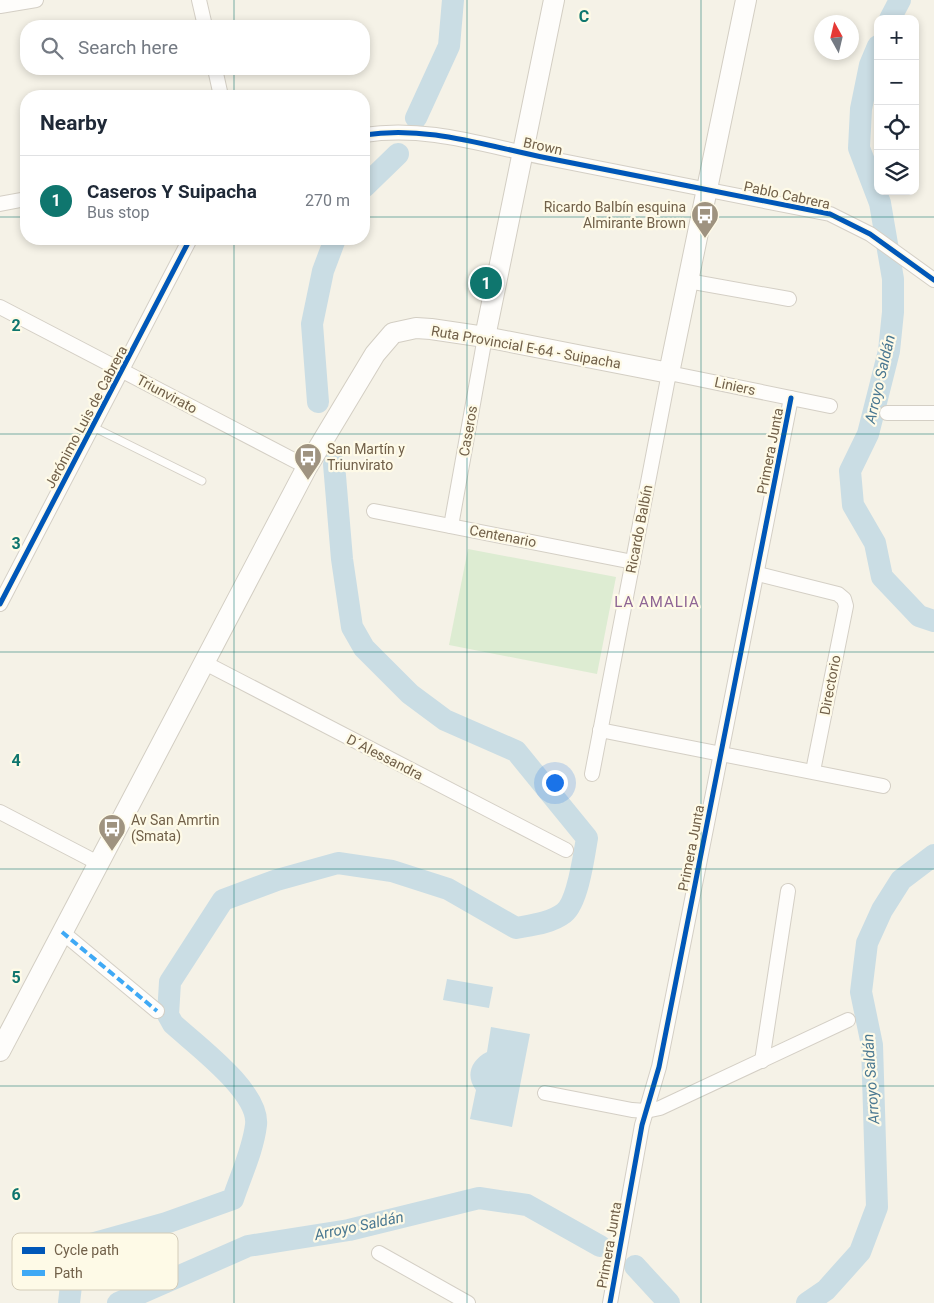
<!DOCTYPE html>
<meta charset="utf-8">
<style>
:root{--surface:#fff;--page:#f6f6f7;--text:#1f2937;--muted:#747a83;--line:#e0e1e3;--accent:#0f766e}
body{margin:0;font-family:Roboto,sans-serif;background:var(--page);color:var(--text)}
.controls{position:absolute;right:15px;top:15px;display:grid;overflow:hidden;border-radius:10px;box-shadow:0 2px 8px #0003}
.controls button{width:45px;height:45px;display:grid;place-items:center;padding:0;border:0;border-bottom:1px solid var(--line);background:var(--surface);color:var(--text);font:25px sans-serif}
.compass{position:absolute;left:814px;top:15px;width:45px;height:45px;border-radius:50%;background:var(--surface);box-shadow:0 2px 8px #0003;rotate:352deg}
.you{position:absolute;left:554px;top:782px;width:18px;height:18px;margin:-12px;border:4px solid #fff;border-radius:50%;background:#1a73e8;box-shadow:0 0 0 8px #1a73e833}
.badge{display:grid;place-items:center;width:32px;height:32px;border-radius:50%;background:var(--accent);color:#fff;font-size:16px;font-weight:700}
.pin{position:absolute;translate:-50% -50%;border:2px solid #fff;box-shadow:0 1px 5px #0006}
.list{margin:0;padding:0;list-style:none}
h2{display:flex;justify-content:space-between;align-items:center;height:65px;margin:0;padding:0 20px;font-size:21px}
h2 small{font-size:16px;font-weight:400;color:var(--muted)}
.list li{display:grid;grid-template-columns:32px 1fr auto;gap:15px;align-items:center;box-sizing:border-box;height:90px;padding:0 20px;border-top:1px solid var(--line)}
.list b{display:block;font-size:19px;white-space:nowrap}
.list p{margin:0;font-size:16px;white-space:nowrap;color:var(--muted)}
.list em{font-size:16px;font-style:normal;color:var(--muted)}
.icon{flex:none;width:28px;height:28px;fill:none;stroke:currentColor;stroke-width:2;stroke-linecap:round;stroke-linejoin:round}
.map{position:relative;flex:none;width:934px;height:1303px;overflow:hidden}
.search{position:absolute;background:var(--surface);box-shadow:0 2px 8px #0003;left:20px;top:20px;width:350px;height:55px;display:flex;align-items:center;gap:12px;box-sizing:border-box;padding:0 18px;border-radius:20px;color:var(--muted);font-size:19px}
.panel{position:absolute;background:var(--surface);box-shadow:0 2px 8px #0003;left:20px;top:90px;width:350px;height:155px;border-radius:20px}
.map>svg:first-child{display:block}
.green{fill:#ddecd2}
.water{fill:#cadde4}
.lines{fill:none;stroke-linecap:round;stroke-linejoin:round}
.river{stroke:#cadde4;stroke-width:22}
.service-casing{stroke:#d4cfc5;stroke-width:9}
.minor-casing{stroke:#d4cfc5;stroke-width:16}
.secondary-casing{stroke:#d3cec3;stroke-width:22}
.service{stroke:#fefdfb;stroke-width:7}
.minor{stroke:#fefdfb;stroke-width:14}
.secondary{stroke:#fefdfb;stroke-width:20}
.quiet{stroke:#3fa9f5;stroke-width:4;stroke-dasharray:8 4;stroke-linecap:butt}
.cycleway-casing{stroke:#fefae7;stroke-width:8}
.cycleway{stroke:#0057b8;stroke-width:5}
.grid{fill:none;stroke:#0f766e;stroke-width:1;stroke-opacity:0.55}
.labels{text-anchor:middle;stroke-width:4.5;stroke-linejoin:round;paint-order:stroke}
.street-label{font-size:14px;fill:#716049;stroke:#fefae7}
.poi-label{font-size:14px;fill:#716049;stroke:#fefae7;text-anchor:start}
.water-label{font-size:15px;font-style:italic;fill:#4a7891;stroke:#fefae7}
.neighbourhood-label{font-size:15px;letter-spacing:1px;fill:#8e6595;stroke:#fefae7}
.key{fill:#fefae7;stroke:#d4ccb8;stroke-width:1}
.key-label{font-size:14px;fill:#716049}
.grid-label{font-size:16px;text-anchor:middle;font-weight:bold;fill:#0f766e;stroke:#fefae7;stroke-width:4.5;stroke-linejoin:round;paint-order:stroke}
</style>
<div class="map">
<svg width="934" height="1303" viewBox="0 0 934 1303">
<rect width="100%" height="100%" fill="#f5f2e7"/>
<polygon class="green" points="468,549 616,577 597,674 449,645"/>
<g class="water">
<polygon points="447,979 493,987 489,1008 443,1000"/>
<path d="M491,1027L530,1034L512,1127L470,1119L476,1090C465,1076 471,1060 487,1052Z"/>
</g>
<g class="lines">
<g class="river">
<polyline points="890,19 900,0"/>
<polyline points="878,46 870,65 861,109 859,148 880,203 893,279 893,312 889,351 868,434 850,471 853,505 875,543 882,577 919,616 934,621"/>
<polyline points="416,118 449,46 453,0"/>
<polyline points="364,187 398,154"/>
<polyline points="318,402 312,324 323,271 335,239"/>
<polyline points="635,1266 669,1303"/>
<path d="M69,1303L73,1268L87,1245L166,1223L233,1199C241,1175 253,1150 256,1125C260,1092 196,1045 173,1024L168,1015L170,982L223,900L277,880L338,863L392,871L448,889L516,928C532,925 551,923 564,913C578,902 584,855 587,838L516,751L445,720L410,694L364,648L352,627L342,559L334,464"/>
<polyline points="118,1303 248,1246 349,1230 479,1198 527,1205 600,1246"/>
<polyline points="807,1303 826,1290 860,1252 877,1207 872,1045 861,992 867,943 882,910 901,880 934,855"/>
</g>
<defs>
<polyline id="service" points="93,427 202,481"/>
<g id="minor">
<polyline points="199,0 205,26"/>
<polyline points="0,6 36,0"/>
<polyline points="215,69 221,96"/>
<path d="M364,135C427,125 486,146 547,158C641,177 736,195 830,214L870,234L934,280"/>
<polyline points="0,204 26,199"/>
<polyline points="688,281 789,299"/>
<polyline points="0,307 307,467"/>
<polyline points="887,413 934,413"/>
<polyline points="374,511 633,562"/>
<polyline points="451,526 485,337"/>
<polyline points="758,574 838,594 844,599 846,606 813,771"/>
<polyline points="0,604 190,239"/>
<polyline points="205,663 566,850"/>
<polyline points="600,730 883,786"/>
<polyline points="592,774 669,373 830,406"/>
<polyline points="0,812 98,863"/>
<polyline points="62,932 157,1011"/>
<polyline points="762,1061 788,891"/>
<polyline points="545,1093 632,1110 646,1111 660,1108 848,1020"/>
<polyline points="379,1253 468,1303"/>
<polyline points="610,1303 642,1125 659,1067 791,398"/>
</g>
<g id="secondary">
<polyline points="485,337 554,0"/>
<polyline points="0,1051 307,467 375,354 393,333 416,328 431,329 485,337 669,373 746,0"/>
</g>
</defs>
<use href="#service" class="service-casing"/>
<use href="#minor" class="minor-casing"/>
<use href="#secondary" class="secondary-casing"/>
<use href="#service" class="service"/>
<use href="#minor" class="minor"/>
<use href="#secondary" class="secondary"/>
<polyline class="quiet" points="62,932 157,1011"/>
<defs>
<g id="cycleway">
<path d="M364,135C427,125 486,146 547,158C641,177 736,195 830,214L870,234L934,280"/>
<polyline points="0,604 190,239"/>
<polyline points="610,1303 642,1125 659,1067 791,398"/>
</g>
</defs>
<use href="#cycleway" class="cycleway-casing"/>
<use href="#cycleway" class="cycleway"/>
</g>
<path class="grid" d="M234,0V26M467,0V1303M701,0V1303M234,69V96M0,217H26M364,217H934M234,239V1303M0,434H934M0,652H934M0,869H934M0,1086H934"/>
<defs>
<symbol id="bus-pin" viewBox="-11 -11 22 30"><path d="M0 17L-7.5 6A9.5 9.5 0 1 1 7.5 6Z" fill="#9f9380" stroke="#fefae7"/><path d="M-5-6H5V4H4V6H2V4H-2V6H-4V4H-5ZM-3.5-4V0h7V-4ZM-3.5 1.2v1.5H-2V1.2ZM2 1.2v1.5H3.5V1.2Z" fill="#fff"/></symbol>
</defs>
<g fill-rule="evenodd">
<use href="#bus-pin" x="689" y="199" width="32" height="43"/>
<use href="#bus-pin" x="292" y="441" width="32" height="43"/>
<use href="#bus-pin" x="96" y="812" width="32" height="43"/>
</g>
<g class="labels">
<g class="street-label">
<text transform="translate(543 146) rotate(12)" y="5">Brown</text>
<text transform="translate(787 195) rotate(12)" y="5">Pablo Cabrera</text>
<text transform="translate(526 347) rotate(10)" y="5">Ruta Provincial E-64 - Suipacha</text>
<text transform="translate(735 386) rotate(12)" y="5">Liniers</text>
<text transform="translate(167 394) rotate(28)" y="5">Triunvirato</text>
<text transform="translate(86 417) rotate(-62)" y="5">Jerónimo Luis de Cabrera</text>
<text transform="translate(468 431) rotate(-80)" y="5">Caseros</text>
<text transform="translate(770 451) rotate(-79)" y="5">Primera Junta</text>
<text transform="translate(639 529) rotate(-79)" y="5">Ricardo Balbín</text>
<text transform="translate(503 536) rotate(11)" y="5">Centenario</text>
<text transform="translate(830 685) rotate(-79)" y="5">Directorio</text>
<text transform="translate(385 757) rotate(27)" y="5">D´Alessandra</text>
<text transform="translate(691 848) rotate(-79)" y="5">Primera Junta</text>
<text transform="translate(609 1245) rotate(-80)" y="5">Primera Junta</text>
</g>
<g class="poi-label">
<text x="686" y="212" text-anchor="end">Ricardo Balbín esquina<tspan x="686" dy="16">Almirante Brown</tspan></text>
<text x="327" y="454">San Martín y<tspan x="327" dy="16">Triunvirato</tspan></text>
<text x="131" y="825">Av San Amrtin<tspan x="131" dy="16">(Smata)</tspan></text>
</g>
<g class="water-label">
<text transform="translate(880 379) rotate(-77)" y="5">Arroyo Saldán</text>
<text transform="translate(871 1079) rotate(-94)" y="5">Arroyo Saldán</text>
<text transform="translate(359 1226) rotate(-12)" y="5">Arroyo Saldán</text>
</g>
<g class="neighbourhood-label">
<text x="657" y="607">LA AMALIA</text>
</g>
</g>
<rect x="12" y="1233" width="166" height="57" rx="8" class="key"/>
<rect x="22" y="1247" width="23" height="7" fill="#0057b8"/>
<rect x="22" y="1270" width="23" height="6" fill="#3fa9f5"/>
<g class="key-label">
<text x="54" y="1255">Cycle path</text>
<text x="54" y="1278">Path</text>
</g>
<g class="grid-label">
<text x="584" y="22">C</text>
<text x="16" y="331">2</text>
<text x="16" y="549">3</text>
<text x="16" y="766">4</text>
<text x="16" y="983">5</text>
<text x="16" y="1200">6</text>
</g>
</svg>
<div class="controls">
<button>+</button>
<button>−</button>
<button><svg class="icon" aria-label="locate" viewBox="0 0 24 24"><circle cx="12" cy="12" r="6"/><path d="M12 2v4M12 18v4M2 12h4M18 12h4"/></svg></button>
<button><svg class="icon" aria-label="layers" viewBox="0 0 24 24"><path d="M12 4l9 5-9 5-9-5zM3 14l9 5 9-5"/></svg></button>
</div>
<svg class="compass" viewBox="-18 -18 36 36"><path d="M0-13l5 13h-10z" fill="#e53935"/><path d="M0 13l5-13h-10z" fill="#747a83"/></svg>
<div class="you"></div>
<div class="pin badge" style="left:486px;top:283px">1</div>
<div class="search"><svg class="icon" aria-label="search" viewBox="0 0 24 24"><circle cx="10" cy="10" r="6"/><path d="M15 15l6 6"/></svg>Search here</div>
<section class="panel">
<h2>Nearby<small></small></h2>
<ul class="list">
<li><span class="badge">1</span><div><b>Caseros Y Suipacha</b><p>Bus stop</p></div><em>270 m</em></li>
</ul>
</section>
</div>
